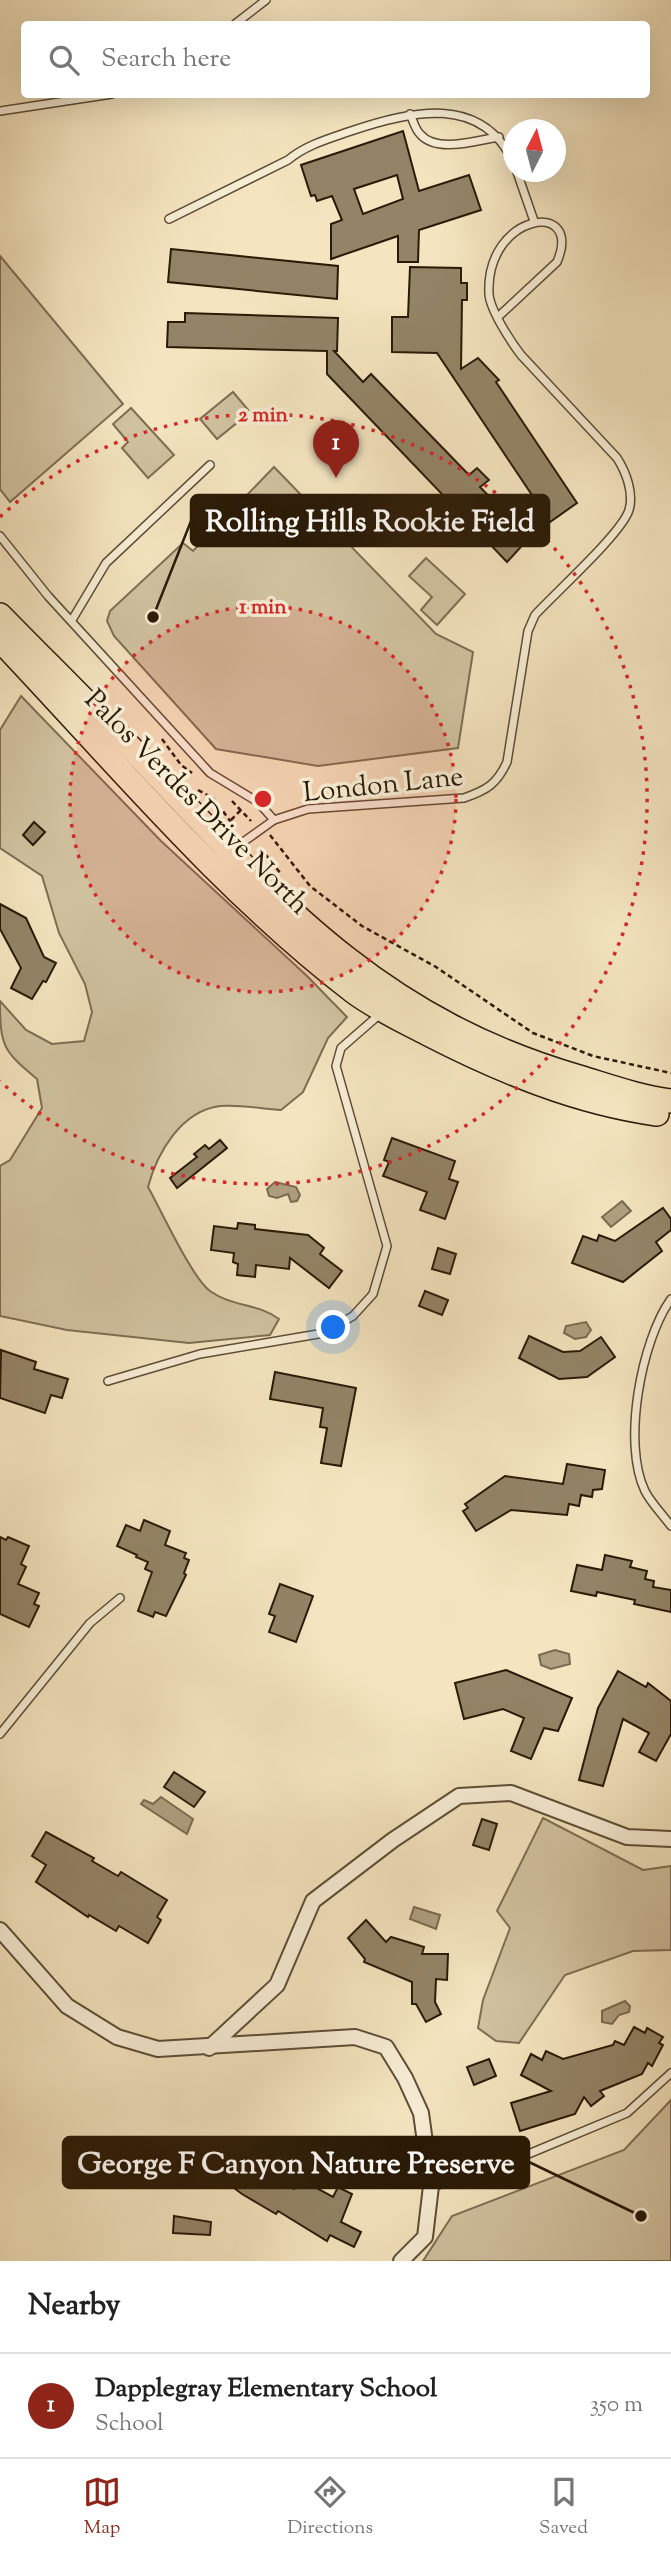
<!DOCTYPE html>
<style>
:root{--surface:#fff;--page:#f6f6f6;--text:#222;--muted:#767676;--line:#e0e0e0;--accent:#8f2418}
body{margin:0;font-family:"Sorts Mill Goudy",serif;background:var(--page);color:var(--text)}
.compass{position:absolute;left:503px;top:119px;width:63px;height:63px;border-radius:50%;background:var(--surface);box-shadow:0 7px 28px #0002;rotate:6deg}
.you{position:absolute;left:334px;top:1328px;width:24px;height:24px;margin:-18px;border:5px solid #fff;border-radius:50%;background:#1a73e8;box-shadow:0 0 0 10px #1a73e833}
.badge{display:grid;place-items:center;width:46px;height:46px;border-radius:50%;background:var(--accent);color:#fff;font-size:23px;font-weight:700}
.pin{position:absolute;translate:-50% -58px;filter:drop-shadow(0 2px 4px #0008)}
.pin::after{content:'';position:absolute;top:37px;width:24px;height:21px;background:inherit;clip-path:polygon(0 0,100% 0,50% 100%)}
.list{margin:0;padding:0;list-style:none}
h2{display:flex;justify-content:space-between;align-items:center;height:91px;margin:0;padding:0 28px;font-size:30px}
h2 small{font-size:23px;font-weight:400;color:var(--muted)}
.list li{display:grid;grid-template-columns:46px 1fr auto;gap:21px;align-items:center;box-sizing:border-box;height:105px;padding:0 28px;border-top:2px solid var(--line)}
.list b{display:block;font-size:26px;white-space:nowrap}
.list p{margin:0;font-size:23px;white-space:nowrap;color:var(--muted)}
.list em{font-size:23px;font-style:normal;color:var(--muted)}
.icon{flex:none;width:38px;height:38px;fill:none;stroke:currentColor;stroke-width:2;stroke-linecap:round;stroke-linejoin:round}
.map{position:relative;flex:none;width:671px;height:2261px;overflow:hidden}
.search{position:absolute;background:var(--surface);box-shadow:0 7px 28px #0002;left:21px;right:21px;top:21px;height:77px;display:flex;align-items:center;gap:18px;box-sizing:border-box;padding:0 24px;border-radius:7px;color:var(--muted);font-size:26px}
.sheet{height:196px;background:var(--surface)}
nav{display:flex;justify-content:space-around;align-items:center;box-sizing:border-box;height:98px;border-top:2px solid var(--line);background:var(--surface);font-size:19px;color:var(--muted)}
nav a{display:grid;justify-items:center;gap:4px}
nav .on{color:var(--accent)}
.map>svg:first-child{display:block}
.green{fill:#d1c2a0;stroke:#7d6e53;stroke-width:2}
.water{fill:#afa081;stroke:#796a50;stroke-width:2}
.building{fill:#938467;stroke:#291a06;stroke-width:2;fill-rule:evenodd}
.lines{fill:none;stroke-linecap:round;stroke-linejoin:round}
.lane-casing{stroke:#5c4d34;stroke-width:10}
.street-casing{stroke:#5c4d34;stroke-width:18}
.primary-casing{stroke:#291a06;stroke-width:26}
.path{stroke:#291a06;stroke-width:2.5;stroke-dasharray:5 3.5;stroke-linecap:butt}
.lane{stroke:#f8eed6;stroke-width:7}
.street{stroke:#f8eed6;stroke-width:14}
.primary{stroke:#f4e5c0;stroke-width:23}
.ring{fill:none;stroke:#d62828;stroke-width:3.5;stroke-dasharray:3.5 7}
.labels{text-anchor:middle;stroke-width:7;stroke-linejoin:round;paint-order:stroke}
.street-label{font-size:28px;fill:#291a06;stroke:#f8eed6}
.centre{fill:#d62828;stroke:#f8eed6;stroke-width:3.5}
.ring-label{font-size:21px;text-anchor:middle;font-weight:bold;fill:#d62828;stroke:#f8eed6;stroke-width:7;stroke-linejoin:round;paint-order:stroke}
.leader{fill:none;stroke:#291a06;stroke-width:2.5}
.callout-dot{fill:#291a06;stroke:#f8eed6;stroke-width:2.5}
.callout{fill:#291a06;stroke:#291a06;stroke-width:2.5}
.callout-label{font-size:30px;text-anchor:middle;font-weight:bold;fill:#fff}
</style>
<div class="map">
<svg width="671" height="2261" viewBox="0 0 671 2261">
<rect width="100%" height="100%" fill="#f4e5c0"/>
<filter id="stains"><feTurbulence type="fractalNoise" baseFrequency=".00286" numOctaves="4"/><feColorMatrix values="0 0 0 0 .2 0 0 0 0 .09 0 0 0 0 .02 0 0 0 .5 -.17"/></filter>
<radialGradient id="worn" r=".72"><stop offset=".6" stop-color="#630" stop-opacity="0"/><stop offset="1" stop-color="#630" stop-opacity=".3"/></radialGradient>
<g class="green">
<polygon points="0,256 123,404 10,502 0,489"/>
<polygon points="233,392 250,412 217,439 200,419"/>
<polygon points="131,408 174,455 148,478 122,448 128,442 113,424"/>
<polygon points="274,467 436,634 473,652 458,748 318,766 216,749 114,636 107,621 110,611 183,543 193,551"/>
<polygon points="426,558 465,594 437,625 421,610 432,597 409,576"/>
<path d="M21,696L161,841L307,976L347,1017L328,1038L303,1092L281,1110C262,1109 239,1104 220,1106C181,1111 157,1153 148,1187C161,1210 192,1278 210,1291C232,1307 258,1303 279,1319L270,1335L189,1343L67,1330L0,1316V1166L10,1160L42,1108L37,1079C3,1051 0,1046 0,1001L26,1030L52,1044L84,1041L92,1012L85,984L59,933L42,876L0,848V730Z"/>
<polygon points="543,1818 643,1870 671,1866 671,1950 633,1951 565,1975 519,2043 496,2041 478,2028 483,2000 510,1928 497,1911"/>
<polygon points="671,2100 671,2261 423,2261 452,2216 624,2150"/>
</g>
<g class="water">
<polygon points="275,1182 296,1187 300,1195 297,1201 291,1202 288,1194 277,1198 269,1196 267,1189"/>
<polygon points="622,1201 631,1211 611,1227 602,1217"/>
<polygon points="586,1322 591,1330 586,1337 575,1339 564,1333 566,1326"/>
<polygon points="555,1650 569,1654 570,1664 551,1669 541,1665 539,1655"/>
<polygon points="161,1797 193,1819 187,1834 141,1804 144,1800 153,1804"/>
<polygon points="414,1907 440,1915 436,1929 410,1919"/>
<polygon points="625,2001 630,2006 629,2012 619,2015 612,2024 602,2022 602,2011"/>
</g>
<g class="building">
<path d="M403,131L419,191L469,175L481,210L419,230L418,262H398V236L331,259V224L342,220L332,196L317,201L315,195L311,196L301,165ZM397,175L403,199L363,214L354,189Z"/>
<polygon points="171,249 338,266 337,299 168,282"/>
<polygon points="410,267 461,268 461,283 467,283 467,300 462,300 461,369 478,358 499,380 496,382 577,503 550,522 437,353 392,352 392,317 408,317"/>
<polygon points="185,313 338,318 337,351 334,351 363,382 371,374 469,475 477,468 489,480 480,487 529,538 507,562 327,374 327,351 167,347 168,322 185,322"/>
<polygon points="34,822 45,832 33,845 23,835"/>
<polygon points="0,904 26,918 44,957 56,963 46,982 43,981 32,999 11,988 21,968 0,929"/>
<polygon points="392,1138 455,1161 449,1179 458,1182 445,1219 420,1210 427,1192 383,1176 389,1162 384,1160"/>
<polygon points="220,1140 227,1148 177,1188 170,1178 197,1157 194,1154 205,1145 209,1149"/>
<polygon points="663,1208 671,1219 671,1230 656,1242 662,1251 623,1282 572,1263 583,1236 597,1241 599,1235 615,1241"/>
<polygon points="238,1223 255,1225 255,1229 308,1235 324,1248 320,1254 342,1271 329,1288 290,1258 289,1269 256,1265 255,1277 237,1275 238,1264 233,1262 234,1253 211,1250 214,1226 237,1229"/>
<polygon points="438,1248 456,1254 450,1274 432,1269"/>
<polygon points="425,1291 448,1300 442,1315 419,1306"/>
<polygon points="529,1336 563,1352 580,1351 601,1337 615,1357 587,1377 559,1379 519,1358"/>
<polygon points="1,1350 36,1362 34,1369 68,1379 62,1398 51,1395 45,1413 0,1398"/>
<polygon points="275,1372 356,1388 341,1466 321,1463 327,1428 320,1427 323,1408 270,1399"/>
<polygon points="567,1464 605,1470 602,1489 593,1490 592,1497 581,1495 579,1506 569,1504 567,1515 511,1510 476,1531 463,1511 468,1508 465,1504 505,1476 563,1484"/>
<polygon points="144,1520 170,1531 165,1545 186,1553 184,1558 189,1560 184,1573 186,1575 166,1616 155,1612 153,1617 138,1611 152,1572 145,1569 148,1562 136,1557 137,1555 117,1546 126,1525 140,1531"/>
<polygon points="0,1537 6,1540 8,1537 29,1546 21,1564 26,1567 18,1584 39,1593 34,1604 39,1606 29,1627 0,1614"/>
<polygon points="605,1555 632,1561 630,1567 647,1571 645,1579 654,1581 653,1587 671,1590 671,1612 634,1604 635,1600 597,1592 596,1596 571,1591 577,1565 602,1570"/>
<polygon points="280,1584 313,1596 296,1642 269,1632 275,1616 269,1614"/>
<polygon points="506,1670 572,1698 558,1731 544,1728 531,1759 511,1751 524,1718 503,1709 464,1719 455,1683"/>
<polygon points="618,1671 646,1687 648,1683 671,1701 671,1734 656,1761 639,1752 649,1733 623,1719 603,1786 579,1780 598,1708"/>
<polygon points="174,1772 205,1792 194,1807 164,1787"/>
<polygon points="482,1819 497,1824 489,1850 473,1845"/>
<polygon points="46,1832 94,1858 92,1861 118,1876 121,1872 167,1900 157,1917 161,1920 148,1943 119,1926 116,1931 89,1915 88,1917 36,1882 46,1865 32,1856"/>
<polygon points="366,1920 386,1942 391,1937 424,1947 422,1954 448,1954 447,1980 436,1979 435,2002 441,2014 426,2022 416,2004 412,2004 412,1982 364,1962 365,1959 348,1938"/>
<polygon points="634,2027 645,2033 647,2028 663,2037 659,2043 663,2045 652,2066 648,2063 642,2074 600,2091 604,2096 591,2106 584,2097 575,2114 520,2131 511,2103 551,2091 521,2075 531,2054 542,2060 546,2051 563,2059 613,2045 615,2041 624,2045"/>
<polygon points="489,2059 496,2076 474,2085 467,2067"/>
<polygon points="244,2169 261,2179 264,2173 294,2189 300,2179 333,2197 338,2187 352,2194 341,2222 361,2232 354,2247 330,2235 327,2241 278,2211 276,2214 242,2194 234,2188"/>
<polygon points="174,2216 211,2222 210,2235 173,2233"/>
</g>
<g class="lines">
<defs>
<g id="lane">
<polyline points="235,24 266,0"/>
<polyline points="0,111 112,94"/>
<path d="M410,114C413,120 415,129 420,134C437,154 477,140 499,137"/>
<polyline points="517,172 534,221"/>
<path d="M169,219L288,160C306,145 328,139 351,131C409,111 483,93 514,164"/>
<polyline points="0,536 48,596 210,773 258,802 274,820"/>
<polyline points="72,620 106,563 210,465"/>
<path d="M232,850L274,820L308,809L464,798C487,790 497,784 507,762L528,631L535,615C555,593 622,533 629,510C634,493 626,472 617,458L521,355C511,342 490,310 489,294C485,213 584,198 557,262L499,316"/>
<path d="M671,1299C641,1341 622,1444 645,1491C651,1503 663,1515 671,1526"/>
<polyline points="108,1381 200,1354 324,1333 353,1316 373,1294 387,1246 336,1066 341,1048 380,1014"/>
<polyline points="0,1734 90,1623 120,1598"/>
<polyline points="432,2186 465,2179 502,2165 627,2113 671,2073"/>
</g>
<g id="street">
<polyline points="0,1930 67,2006 117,2037 158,2049 355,2037 386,2047 405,2078 421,2113 431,2186 425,2237 401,2261"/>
<polyline points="209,2048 277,1985 313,1901 393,1840 459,1796 511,1793 627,1837 671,1839"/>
</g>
<g id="primary">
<path d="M0,615C51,667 102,717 152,770C285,911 386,1021 579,1077C609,1086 639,1097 671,1101"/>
<path d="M0,640C114,760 222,891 354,992C377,1009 403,1021 428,1034C500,1071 577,1103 657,1114"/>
</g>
</defs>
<use href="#lane" class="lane-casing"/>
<use href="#street" class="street-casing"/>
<use href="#primary" class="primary-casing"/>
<g class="path">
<polyline points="162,739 181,765 192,773"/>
<polyline points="198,790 213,798 234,826"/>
<polyline points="232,801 251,821"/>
<polyline points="231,820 241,810"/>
<polyline points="270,835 310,886 362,926 436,967 533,1033 593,1056 671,1073"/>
<polyline points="266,855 281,874"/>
</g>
<use href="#lane" class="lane"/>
<use href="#street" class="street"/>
<use href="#primary" class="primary"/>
</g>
<circle cx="263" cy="799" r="193" fill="#d62828" fill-opacity=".12"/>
<g class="ring">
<circle cx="263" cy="799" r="193"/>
<path d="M0 517A385 385 0 1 1 0 1081"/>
</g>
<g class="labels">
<g class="street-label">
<text transform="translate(383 783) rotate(-6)" y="10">London Lane</text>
<text transform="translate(198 801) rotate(45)" y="10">Palos Verdes Drive North</text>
</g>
</g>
<circle cx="263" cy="799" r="10" class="centre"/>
<g class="ring-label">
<text x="263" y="421">2 min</text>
<text x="263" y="613">1 min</text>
</g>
<path class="leader" d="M153 617L191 521M641 2216L529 2162"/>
<g class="callout-dot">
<circle cx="153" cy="617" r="7"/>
<circle cx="641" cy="2216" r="7"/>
</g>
<g class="callout">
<rect x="191" y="495" width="358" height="51" rx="7"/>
<rect x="63" y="2137" width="466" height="51" rx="7"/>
</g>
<g class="callout-label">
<text x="370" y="531">Rolling Hills Rookie Field</text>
<text x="296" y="2173">George F Canyon Nature Preserve</text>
</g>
<rect width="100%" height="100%" filter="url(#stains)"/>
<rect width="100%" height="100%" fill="url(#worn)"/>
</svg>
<svg class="compass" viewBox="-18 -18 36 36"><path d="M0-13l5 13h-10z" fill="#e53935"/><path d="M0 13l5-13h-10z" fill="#767676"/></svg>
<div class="you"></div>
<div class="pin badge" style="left:336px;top:478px">1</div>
<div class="search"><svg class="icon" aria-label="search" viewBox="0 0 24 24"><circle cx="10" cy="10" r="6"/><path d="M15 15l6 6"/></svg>Search here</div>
</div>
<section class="sheet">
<h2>Nearby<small></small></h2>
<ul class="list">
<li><span class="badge">1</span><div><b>Dapplegray Elementary School</b><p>School</p></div><em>350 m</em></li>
</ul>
</section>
<nav>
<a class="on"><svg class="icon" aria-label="map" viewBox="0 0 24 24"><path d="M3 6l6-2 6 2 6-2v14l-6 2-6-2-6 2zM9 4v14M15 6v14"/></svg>Map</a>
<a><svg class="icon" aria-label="directions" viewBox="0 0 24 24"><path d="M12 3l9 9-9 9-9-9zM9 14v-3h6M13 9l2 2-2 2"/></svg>Directions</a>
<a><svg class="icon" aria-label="saved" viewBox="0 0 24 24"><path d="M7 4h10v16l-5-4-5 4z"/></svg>Saved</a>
</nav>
